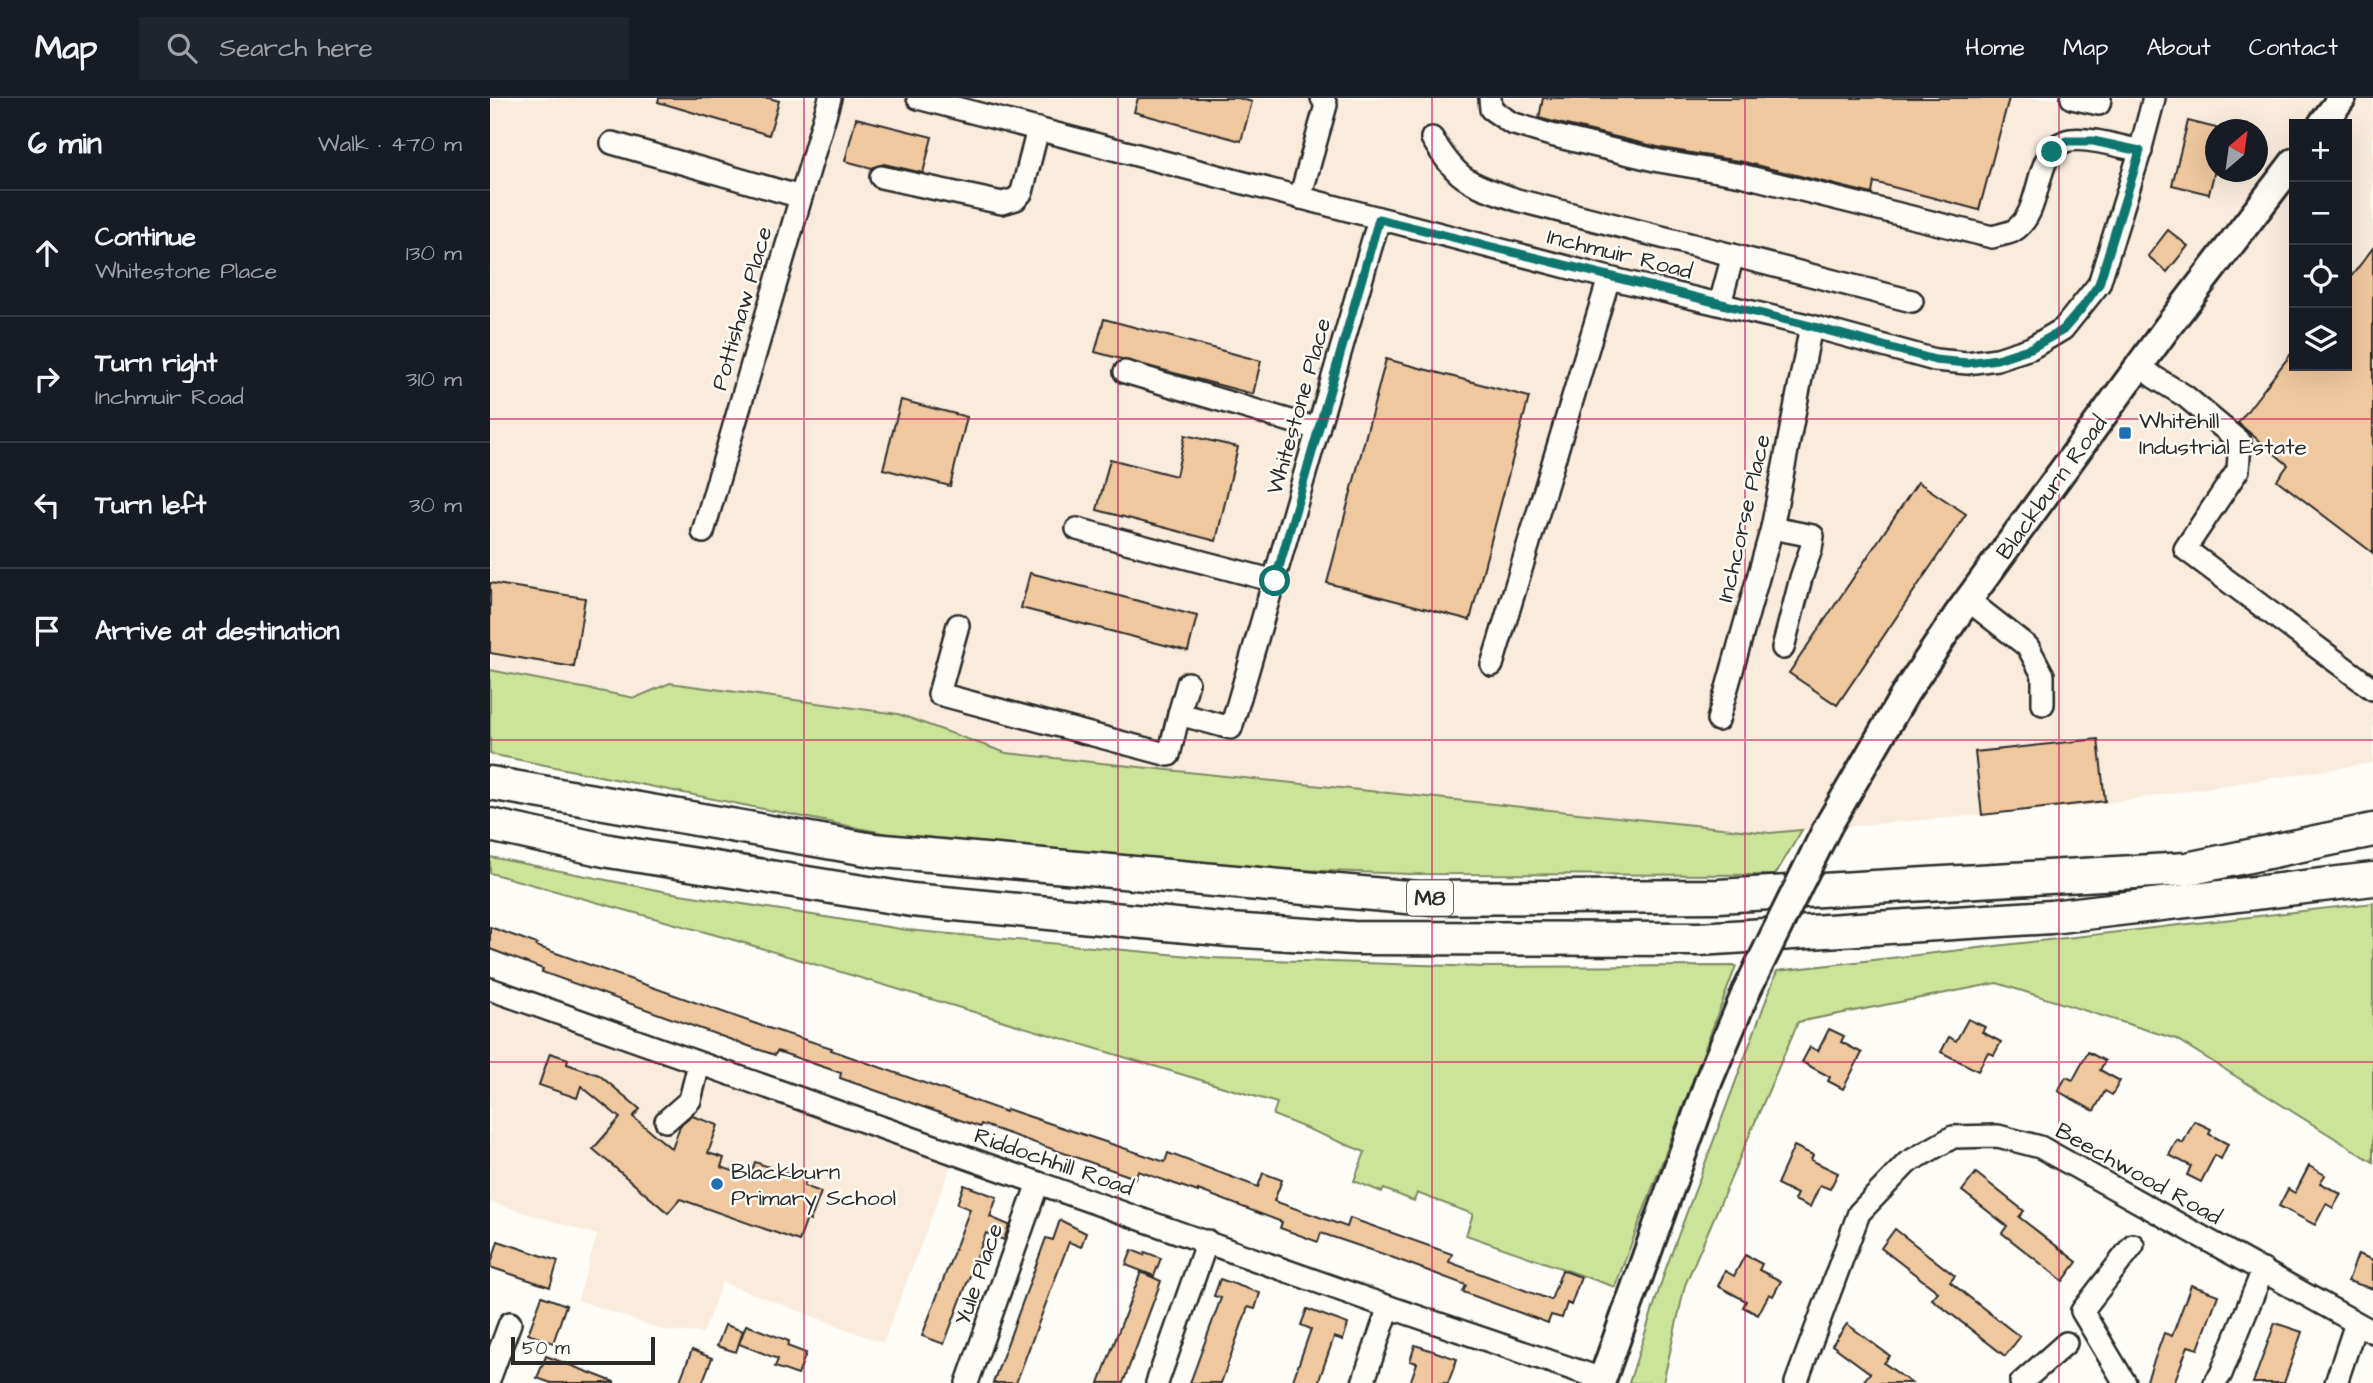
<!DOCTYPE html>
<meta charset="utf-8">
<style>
:root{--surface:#171b24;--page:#20242c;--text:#f1f3f6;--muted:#9ea1a6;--line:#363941}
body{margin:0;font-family:"Architects Daughter",sans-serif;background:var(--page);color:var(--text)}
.controls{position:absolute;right:21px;top:21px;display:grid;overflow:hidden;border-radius:0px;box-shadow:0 7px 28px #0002}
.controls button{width:63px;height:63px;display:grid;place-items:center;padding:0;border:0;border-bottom:2px solid var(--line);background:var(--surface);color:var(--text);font:35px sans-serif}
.compass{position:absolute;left:1715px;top:21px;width:63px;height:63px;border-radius:50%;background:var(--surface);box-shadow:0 7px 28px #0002;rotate:29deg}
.scale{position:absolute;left:21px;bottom:18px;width:144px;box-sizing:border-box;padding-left:7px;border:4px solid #2b2b2b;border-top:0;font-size:19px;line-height:24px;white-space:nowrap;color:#2b2b2b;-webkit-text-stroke:5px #fdfcf7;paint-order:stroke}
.stop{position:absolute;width:21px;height:21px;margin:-16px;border:5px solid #0f766e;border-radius:50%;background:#fff}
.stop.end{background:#0f766e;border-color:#fff;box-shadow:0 2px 7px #0008}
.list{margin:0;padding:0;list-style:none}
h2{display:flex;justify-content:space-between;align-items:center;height:91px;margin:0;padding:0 28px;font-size:30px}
h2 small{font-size:23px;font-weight:400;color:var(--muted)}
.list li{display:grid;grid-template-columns:46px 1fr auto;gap:21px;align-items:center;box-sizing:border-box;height:126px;padding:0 28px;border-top:2px solid var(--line)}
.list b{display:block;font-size:26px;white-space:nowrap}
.list p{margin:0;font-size:23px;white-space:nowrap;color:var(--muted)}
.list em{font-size:23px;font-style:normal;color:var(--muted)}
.icon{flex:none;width:38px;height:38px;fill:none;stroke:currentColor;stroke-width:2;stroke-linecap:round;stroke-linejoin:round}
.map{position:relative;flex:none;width:1883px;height:1285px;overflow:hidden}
header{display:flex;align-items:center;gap:42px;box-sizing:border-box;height:98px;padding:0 35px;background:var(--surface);border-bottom:2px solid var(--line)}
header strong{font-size:33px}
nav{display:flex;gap:38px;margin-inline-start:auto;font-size:24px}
.search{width:490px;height:63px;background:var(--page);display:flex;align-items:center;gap:18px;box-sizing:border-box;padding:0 24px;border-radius:0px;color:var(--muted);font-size:26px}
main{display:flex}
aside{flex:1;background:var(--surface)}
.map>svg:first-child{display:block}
.built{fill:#f9ecdd;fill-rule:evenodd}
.green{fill:#cce499;stroke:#7c8862;stroke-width:2}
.building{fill:#efc89f;stroke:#2b2b2b;stroke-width:2}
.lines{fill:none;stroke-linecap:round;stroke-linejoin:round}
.minor-casing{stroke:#2b2b2b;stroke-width:26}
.major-casing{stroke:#2b2b2b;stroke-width:32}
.highway-casing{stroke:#2b2b2b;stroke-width:37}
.minor{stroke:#fdfcf7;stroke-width:21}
.major{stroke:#fdfcf7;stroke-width:26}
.highway{stroke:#fdfcf7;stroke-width:32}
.major-bridge-casing{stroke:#2b2b2b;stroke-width:32;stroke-linecap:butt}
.major-bridge{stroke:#fdfcf7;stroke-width:26}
.route{stroke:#0f766e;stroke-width:9}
.grid{fill:none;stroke:#c2185b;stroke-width:2;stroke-opacity:0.55}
.poi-dot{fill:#1f6fb2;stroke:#fdfcf7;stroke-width:2.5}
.labels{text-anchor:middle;stroke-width:5;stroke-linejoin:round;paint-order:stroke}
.shield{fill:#fdfcf7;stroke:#6a6a68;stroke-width:2}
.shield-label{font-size:21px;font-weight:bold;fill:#2b2b2b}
.street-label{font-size:23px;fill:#2b2b2b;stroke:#fdfcf7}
.poi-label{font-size:23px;fill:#2b2b2b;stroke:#fdfcf7;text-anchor:start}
</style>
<header>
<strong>Map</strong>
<div class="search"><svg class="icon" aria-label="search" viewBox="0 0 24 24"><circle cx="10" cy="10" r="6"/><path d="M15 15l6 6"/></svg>Search here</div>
<nav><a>Home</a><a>Map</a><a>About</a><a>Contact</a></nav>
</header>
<main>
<aside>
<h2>6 min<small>Walk · 470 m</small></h2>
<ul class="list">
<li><svg class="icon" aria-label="ahead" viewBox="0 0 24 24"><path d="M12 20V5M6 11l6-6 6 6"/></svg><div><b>Continue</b><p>Whitestone Place</p></div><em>130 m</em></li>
<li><svg class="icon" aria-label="right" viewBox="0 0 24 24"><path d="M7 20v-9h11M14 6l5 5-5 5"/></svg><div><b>Turn right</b><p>Inchmuir Road</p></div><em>310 m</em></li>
<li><svg class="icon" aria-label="left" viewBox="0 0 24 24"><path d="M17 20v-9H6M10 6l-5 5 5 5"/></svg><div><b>Turn left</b></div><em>30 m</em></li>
<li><svg class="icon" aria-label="arrive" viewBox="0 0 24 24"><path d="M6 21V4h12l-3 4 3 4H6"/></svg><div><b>Arrive at destination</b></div></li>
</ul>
</aside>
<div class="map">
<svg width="1883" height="1285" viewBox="0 0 1883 1285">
<rect width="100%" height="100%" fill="#fdfcf7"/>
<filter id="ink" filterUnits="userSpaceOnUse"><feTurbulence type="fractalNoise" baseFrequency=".0143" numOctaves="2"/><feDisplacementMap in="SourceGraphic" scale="14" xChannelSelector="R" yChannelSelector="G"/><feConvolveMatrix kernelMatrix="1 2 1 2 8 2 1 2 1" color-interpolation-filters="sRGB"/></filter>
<g filter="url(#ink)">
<g class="built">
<path d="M0,0H1883V665L1597,708L1280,735L516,655L408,616L181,585L145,600L0,572ZM1804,26H1857V268H1804ZM1726,32H1768V74H1726Z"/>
<polygon points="0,905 461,1068 393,1245 232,1184 213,1235 175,1233 88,1202 107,1137 0,1104"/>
</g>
<g class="green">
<polygon points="0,572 145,600 180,585 408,616 516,655 1280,735 1312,732 1285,777 919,776 680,767 398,736 0,656"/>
<polygon points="0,759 177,794 417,832 722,860 994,869 1246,868 1125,1189 976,1137 983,1116 927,1095 924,1103 894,1091 892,1094 864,1083 875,1054 783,1017 787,1005 244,842 0,775"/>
<polygon points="1883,805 1883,1064 1686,941 1507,885 1308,924 1195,1187 1173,1285 1139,1285 1176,1170 1287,873"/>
</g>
<g class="building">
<polygon points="169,0 279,0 289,3 279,37 168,4"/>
<polygon points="648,0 748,0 762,4 751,43 644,14"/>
<polygon points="1053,0 1519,0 1489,112 1384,84 1382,96 1254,64 1172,50 1064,24 1049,20"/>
<polygon points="366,20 442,39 433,75 394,66 382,70 355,63"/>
<polygon points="1698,23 1726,30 1726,68 1719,96 1682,87"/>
<polygon points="1678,132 1698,148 1677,174 1658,158"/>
<polygon points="1883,150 1883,455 1787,382 1798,367 1748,325 1804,252 1804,268 1857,268 1857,184"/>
<polygon points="614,221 771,263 763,296 605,254"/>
<polygon points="896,261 1039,299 980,522 837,485"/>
<polygon points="411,302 477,319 460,388 393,371"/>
<polygon points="695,337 748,349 726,443 607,412 620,361 686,378"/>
<polygon points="1428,384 1476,416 1347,607 1299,575"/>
<polygon points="540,475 707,518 698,553 531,510"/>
<polygon points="0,485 95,500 84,569 0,555"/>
<polygon points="1608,641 1615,703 1492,717 1485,654"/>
<polygon points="0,829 47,846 46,848 275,929 342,950 341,952 516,1014 517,1011 675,1064 678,1055 768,1089 773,1075 792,1082 784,1103 857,1129 860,1120 962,1156 959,1164 1061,1202 1072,1172 1091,1179 1081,1207 1077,1205 1072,1220 1061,1217 1058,1225 973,1194 976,1187 893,1156 831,1135 828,1144 790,1130 792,1124 708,1092 708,1094 648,1073 645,1080 491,1026 490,1029 350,980 351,975 287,953 285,957 267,951 52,874 53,871 0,851"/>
<polygon points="1478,921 1495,929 1492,934 1511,944 1504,957 1498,954 1488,973 1451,954 1459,939 1466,943"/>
<polygon points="1339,931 1354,938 1351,944 1372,955 1353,991 1338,983 1340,979 1312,964 1320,949 1328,953"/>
<polygon points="1598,954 1615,963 1610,972 1630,983 1622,997 1615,993 1604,1013 1568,993 1576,979 1583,982"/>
<polygon points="60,955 78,961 77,966 109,977 150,1011 143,1019 182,1051 190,1028 202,1018 228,1027 218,1055 234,1060 231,1069 260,1079 265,1064 316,1082 314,1088 331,1094 320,1123 317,1121 309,1143 190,1101 178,1115 103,1051 130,1020 91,988 87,1000 49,987"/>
<polygon points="1704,1023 1721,1031 1719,1036 1738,1046 1731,1061 1725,1057 1711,1084 1697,1077 1701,1068 1679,1057 1687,1042 1693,1045"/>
<polygon points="1304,1048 1323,1057 1321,1062 1348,1075 1340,1091 1330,1087 1320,1109 1304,1102 1307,1096 1287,1086"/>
<polygon points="1819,1068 1835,1077 1830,1085 1851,1096 1843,1110 1836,1106 1825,1127 1789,1108 1798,1091 1805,1095"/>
<polygon points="1486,1075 1534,1113 1529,1119 1587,1164 1573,1183 1512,1135 1517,1128 1472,1093"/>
<polygon points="474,1087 507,1099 500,1119 519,1127 514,1142 496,1135 454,1246 432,1238 480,1111 467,1106"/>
<polygon points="570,1122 596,1135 591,1149 579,1144 526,1285 503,1285 556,1140 563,1142"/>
<polygon points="1405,1131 1465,1178 1460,1184 1530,1239 1515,1258 1442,1201 1448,1194 1391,1150"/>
<polygon points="8,1143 68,1163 60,1189 0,1169"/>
<polygon points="642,1152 654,1157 655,1154 671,1160 664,1178 636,1167"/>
<polygon points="1868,1156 1883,1162 1883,1191 1858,1183"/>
<polygon points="1255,1157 1272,1166 1269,1172 1291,1183 1283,1198 1279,1196 1268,1217 1253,1209 1256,1203 1228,1188 1235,1173 1244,1178"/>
<polygon points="651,1174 671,1183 633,1285 609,1285"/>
<polygon points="730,1181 770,1195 765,1211 758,1209 731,1285 700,1285 731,1200 724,1198"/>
<polygon points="1701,1187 1728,1197 1708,1251 1698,1248 1684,1285 1656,1285 1674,1235 1682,1238"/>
<polygon points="52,1198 76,1207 63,1245 38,1236"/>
<polygon points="817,1211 858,1226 853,1242 844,1239 828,1285 802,1285 821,1231 811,1227"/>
<polygon points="1785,1225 1812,1234 1794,1285 1763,1285"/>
<polygon points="1357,1226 1400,1258 1394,1265 1421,1285 1372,1285 1380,1275 1342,1247"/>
<polygon points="235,1227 253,1233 246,1254 227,1248"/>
<polygon points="256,1227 299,1243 297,1248 316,1255 308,1277 285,1269 288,1261 249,1246"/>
<polygon points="925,1247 967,1261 958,1285 920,1285 927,1265 920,1263"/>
<polygon points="202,1252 222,1260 212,1285 189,1285"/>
<polygon points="56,1258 124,1284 124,1285 61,1285 47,1280"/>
</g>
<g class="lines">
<defs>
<g id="minor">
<polyline points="428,0 1119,180 1321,228 1445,262 1477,265 1507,261 1541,250 1573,231 1609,186 1649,57 1664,0"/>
<path d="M1000,0L1001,11L1021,25L1061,37L1169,63L1251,77L1502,139C1508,137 1517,136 1523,133C1555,114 1541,56 1576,43C1593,37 1632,49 1651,53"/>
<polyline points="1582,0 1609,6 1610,0"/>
<path d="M942,40C969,85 980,85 1027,102L1422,203"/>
<polyline points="122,45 311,99"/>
<polyline points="391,79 512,105 526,101 532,94 548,31"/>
<polyline points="810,100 836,7 832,0"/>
<polyline points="1230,206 1243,157"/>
<polyline points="1650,267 1664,279 1695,298 1750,344 1748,372 1695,451 1883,591"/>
<polyline points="635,274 828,331"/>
<polyline points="1282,430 1323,438 1321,451 1311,480 1293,550"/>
<polyline points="587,431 785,483"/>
<polyline points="213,434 340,0"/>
<polyline points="1478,502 1538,549 1553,577 1553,606"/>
<polyline points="468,527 449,596 679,657 689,616 741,630 889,121"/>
<polyline points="1002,567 1119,180"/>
<polyline points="689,616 698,585"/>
<polyline points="1228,622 1282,430 1321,228"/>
<polyline points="0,891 899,1209 1112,1281"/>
<polyline points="176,1023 200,1002 209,966"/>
<polyline points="0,1279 20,1225"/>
<polyline points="477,1285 548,1085"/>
<polyline points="667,1285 717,1143"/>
<polyline points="873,1285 899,1209"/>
<polyline points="1306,1285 1369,1115 1417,1065 1463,1039 1508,1038 1550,1049 1883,1234"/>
<polyline points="1531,1285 1576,1245"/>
<polyline points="1635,1285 1592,1213 1643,1147"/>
<polyline points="1725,1285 1731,1276 1773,1172"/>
<polyline points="1846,1285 1866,1225"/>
</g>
<g id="major">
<polyline points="1832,26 1852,0"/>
<polyline points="1338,728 1416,594 1468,516 1679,227 1804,64"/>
<polyline points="1111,1285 1219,982 1256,894"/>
</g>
<g id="highway">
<polyline points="0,685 383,752 928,800 1228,798 1697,771 1883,732"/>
<polyline points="0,727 119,753 422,802 739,832 863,840 1209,841 1561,819 1883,781"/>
</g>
</defs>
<use href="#minor" class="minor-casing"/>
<use href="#major" class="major-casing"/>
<use href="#highway" class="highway-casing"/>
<use href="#minor" class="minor"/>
<use href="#major" class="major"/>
<use href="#highway" class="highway"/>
<defs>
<polyline id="major-bridge" points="1256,894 1338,728"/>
</defs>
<use href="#major-bridge" class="major-bridge-casing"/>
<use href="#major-bridge" class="major-bridge"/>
</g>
</g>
<g class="lines" filter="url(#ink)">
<polyline class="route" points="785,483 889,121 1321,228 1445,262 1477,265 1507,261 1541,250 1573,232 1592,210 1609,186 1650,53 1603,43 1576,43 1562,54"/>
</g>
<path class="grid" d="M314,0V1285M628,0V1285M942,0V1285M1255,0V1285M1569,0V1285M0,321H1883M0,642H1883M0,964H1883"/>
<g class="poi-dot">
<rect x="1628" y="328" width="14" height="14" rx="3.5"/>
<circle cx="227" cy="1086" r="7"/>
</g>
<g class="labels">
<rect class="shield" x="917" y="782.5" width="46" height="35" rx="5"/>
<g class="shield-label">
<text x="940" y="807">M8</text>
</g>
<g class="street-label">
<text transform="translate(1130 155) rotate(14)" y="8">Inchmuir Road</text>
<text transform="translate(251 210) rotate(-74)" y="8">Pottishaw Place</text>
<text transform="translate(808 308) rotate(-74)" y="8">Whitestone Place</text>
<text transform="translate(1561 389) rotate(-54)" y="8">Blackburn Road</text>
<text transform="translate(1253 420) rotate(-77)" y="8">Inchcorse Place</text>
<text transform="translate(564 1063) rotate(19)" y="8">Riddochhill Road</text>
<text transform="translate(1649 1075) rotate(29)" y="8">Beechwood Road</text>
<text transform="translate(488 1176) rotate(-71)" y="8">Yule Place</text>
</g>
<g class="poi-label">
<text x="1649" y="330">Whitehill<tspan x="1649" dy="26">Industrial Estate</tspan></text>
<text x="241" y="1081">Blackburn<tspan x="241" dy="26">Primary School</tspan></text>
</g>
</g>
</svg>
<div class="controls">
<button>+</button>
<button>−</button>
<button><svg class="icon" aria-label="locate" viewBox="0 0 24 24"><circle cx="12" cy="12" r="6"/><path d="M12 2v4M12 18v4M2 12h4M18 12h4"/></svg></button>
<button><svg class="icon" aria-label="layers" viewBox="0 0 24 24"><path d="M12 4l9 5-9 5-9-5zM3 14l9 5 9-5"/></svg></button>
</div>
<svg class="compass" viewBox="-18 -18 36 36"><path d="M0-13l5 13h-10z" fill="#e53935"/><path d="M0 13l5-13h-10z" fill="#9ea1a6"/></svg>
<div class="scale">50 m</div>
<div class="stop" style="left:785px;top:483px"></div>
<div class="stop end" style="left:1562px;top:54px"></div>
</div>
</main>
